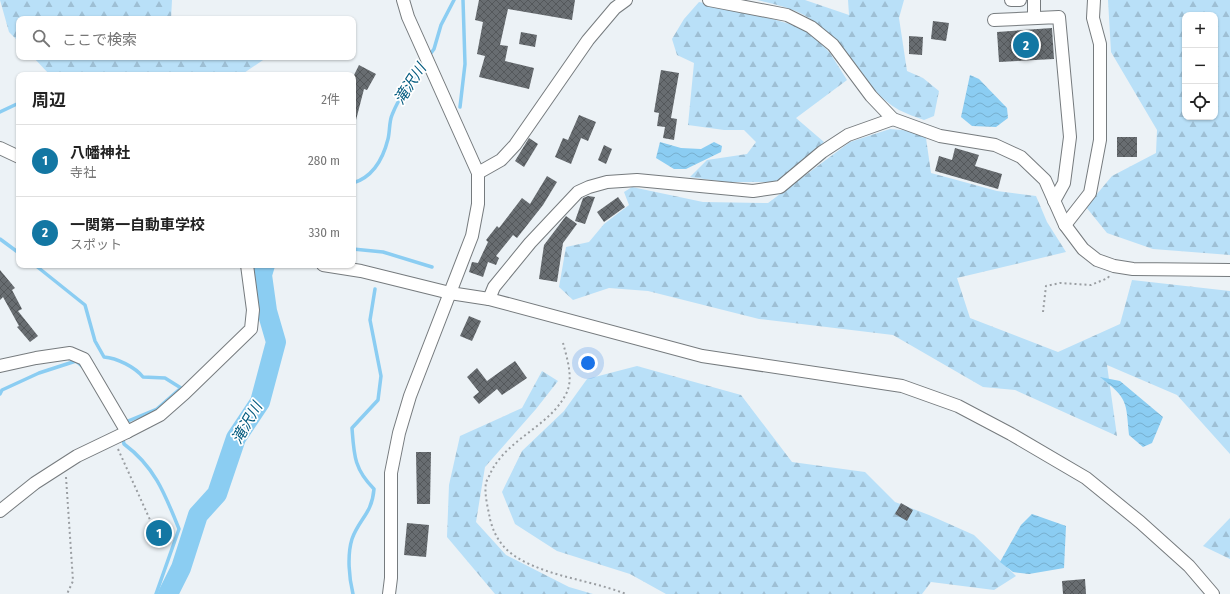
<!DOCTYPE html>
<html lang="ja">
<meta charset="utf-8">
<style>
:root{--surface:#fff;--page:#f6f6f6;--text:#222;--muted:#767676;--line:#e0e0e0;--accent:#1377a3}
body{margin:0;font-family:"Fira Sans Condensed","Noto Sans JP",sans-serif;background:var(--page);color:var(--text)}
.controls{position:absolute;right:12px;top:12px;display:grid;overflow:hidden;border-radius:8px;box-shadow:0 1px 3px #0004}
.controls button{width:36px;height:36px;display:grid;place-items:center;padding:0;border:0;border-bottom:1px solid var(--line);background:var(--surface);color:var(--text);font:20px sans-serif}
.you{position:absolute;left:588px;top:363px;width:14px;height:14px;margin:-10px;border:3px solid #fff;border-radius:50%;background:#1a73e8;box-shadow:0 0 0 6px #1a73e833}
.badge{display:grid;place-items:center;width:26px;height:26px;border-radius:50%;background:var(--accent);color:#fff;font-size:13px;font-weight:700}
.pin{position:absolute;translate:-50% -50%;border:2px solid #fff;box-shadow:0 1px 4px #0006}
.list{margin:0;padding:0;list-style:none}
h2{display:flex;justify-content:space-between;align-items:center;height:52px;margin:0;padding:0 16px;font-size:17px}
h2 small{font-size:13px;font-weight:400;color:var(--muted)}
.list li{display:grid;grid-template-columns:26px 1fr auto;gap:12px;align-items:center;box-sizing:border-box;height:72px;padding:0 16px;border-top:1px solid var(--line)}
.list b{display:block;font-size:15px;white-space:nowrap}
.list p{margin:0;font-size:13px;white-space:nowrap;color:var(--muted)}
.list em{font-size:13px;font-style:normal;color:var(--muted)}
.icon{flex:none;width:22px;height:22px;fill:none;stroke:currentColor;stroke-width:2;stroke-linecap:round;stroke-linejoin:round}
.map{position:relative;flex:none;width:1230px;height:594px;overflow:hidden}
.search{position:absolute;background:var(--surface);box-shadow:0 1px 3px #0004;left:16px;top:16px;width:340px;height:44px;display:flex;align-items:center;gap:10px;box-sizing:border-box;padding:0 14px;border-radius:8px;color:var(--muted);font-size:15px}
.panel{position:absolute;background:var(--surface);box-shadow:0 1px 3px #0004;left:16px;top:72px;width:340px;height:196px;border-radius:8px}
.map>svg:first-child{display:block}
.forest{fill:url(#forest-firs);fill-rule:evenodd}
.water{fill:url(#water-waves)}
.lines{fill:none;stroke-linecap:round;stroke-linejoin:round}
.stream{stroke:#8bcdf2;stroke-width:3.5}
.river{stroke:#8bcdf2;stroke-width:20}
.building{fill:url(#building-cross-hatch)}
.minor-casing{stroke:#767b7e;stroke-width:14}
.path{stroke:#9a9ea2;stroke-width:2;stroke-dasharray:2 3;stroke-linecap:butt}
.minor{stroke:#fff;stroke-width:12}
.labels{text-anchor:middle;stroke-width:3.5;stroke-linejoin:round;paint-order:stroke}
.water-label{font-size:15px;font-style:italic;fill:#025a7e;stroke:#fff}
</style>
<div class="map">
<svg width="1230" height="594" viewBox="0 0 1230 594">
<defs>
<pattern id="forest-firs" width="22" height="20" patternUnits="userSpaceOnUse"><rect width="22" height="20" fill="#b9e0f8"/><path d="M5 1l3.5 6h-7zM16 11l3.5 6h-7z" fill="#9ebfd4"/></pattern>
<pattern id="water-waves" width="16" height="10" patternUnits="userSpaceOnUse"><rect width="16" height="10" fill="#8bcdf2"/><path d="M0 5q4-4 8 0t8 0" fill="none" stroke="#77afce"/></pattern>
<pattern id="building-cross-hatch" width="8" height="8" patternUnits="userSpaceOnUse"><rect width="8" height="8" fill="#686d71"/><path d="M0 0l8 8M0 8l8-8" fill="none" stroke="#54585b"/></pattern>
</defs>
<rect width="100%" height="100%" fill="#ecf2f6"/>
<g class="forest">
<polygon points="0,0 172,0 171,19 19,19 19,42 9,32"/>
<path d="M757,0H805L849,15L848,0H904L899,18L907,71L923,78L939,91L934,116L924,120C916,117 907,114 899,110C862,89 844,38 804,15C789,7 773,4 757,0Z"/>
<path d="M1108,0H1230V255L1153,249L1107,233L1086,207L1112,176L1156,153L1157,130L1111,52ZM1185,15H1215V117H1185Z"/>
<polygon points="699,2 755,14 807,29 830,53 847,80 796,118 824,142 790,174 775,182 726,182 690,177 707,160 747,154 756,142 744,130 724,130 688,125 694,63 677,55 672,39 684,19"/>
<polygon points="33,57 265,57 266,58 241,75 50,75"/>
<polygon points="890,129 913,131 926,138 931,173 997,191 1036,196 1047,222 1066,252 957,278 970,318 1058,352 1120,324 1132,280 1230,291 1230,454 1177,395 1107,365 1117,436 1015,390 983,387 893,335 759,319 648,291 609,288 573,300 559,287 566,247 589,242 604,224 629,205 624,192 632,187 703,202 768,203 850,142"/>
<polygon points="637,366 741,395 792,462 865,472 895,502 929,515 974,535 1016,576 994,590 931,582 922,594 666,594 630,574 557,551 515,524 502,492 522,451 564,411 587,379"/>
<polygon points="542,371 558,381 536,409 485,467 476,522 506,555 569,587 593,594 495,594 447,537 449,485 460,436 522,408"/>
<polygon points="1230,518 1230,559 1203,546"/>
</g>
<g class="water">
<polygon points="970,75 979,79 1007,108 1008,118 996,127 972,126 961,117"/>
<polygon points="660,142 681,148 701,149 714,142 722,146 721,152 686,169 674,169 656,158"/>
<path d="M1100,377L1120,381L1163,417L1152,443L1143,447L1129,435C1126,401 1128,399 1100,377Z"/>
<polygon points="1032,514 1066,526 1064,568 1029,574 1013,572 1000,562 1021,525"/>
</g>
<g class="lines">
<g class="stream">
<polyline points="428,57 434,49 441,25 454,0"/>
<polyline points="460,107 465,64 463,0"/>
<polyline points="0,112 19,103"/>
<path d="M353,183C373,177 383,159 388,139C390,131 389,122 392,115C400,95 412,79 425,62"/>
<polyline points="0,239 19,253"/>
<polyline points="353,249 383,252 432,267"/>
<path d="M35,265L85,305L95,341L104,357C117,358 135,367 143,377L165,378L181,388L157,409L128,421L125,425"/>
<polyline points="0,394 2,390 39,373 76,361 83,367"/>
<path d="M122,436L124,444C155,467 165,494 179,529L156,594"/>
<path d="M353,594C349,578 347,555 352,539C359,519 372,514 374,489C354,469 354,455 352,428L378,400L381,376L370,320L375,289"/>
</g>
<polyline class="river" points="168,594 181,568 198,515 217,494 236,438 260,402 276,342 267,311 262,275 265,265"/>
</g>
<g class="building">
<polygon points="479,0 575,0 572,20 508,9 500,45 508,46 505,61 534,68 529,89 479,77 485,56 477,54 483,22 475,20"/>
<polygon points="933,21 949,23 946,41 931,39"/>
<polygon points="1052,28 1054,59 999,62 997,32"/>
<polygon points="521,32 537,35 535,47 519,44"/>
<polygon points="909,36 923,37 922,55 909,54"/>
<polygon points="359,65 376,74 367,90 364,89 356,120 353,119 353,77"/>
<polygon points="661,70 679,73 671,118 677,119 674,140 663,138 665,127 657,126 659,113 654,112"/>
<polygon points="579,115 596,122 588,141 581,138 571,164 555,157 563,138 568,140"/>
<rect x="1117" y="137" width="20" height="20"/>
<polygon points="529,138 538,144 524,167 515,161"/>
<polygon points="604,145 612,149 606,164 598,160"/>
<polygon points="955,148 979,155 975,166 1002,174 998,189 935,171 939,156 952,160"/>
<polygon points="547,176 557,182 543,205 517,238 513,235 496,256 499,258 496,265 488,262 483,277 469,272 472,262 478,263 488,242 486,240 497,226 499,228 522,198 530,204"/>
<polygon points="588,196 595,197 585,224 575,221 583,198"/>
<polygon points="618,197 625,207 604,222 597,212"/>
<polygon points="566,216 577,224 563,243 557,282 539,279 544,245"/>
<polygon points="0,270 15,288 12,290 22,309 18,311 38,336 30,342 17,327 19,326 3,297 0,300"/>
<polygon points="469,316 481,321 472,341 460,336"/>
<polygon points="515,361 527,378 502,395 497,389 479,404 473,397 479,392 467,377 477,368 487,381"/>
<polygon points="416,452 431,452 430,504 417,504"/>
<polygon points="901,503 913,510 907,521 895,514"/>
<polygon points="407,523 429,525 426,557 404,555"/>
<polygon points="1085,579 1086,594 1063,594 1062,581"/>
</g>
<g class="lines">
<defs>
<g id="minor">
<polyline points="709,0 787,15 811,27 833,45 871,96 893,119 940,136 995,145 1021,157 1045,180 1065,225 1083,249 1097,260 1114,266 1133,269 1230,270"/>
<polyline points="1011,0 1020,0"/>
<polyline points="1034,0 1034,18"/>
<polyline points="994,20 1059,17 1070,137 1064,183 1054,201"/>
<polyline points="0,148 19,157"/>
<polyline points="478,173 501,160 515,145 588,40 615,8 626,0"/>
<polyline points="1065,225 1090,193 1100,140 1100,44 1093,18 1094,0"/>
<polyline points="323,265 361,271 450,293 489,299 702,356 902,386 958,406 1011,434 1086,478 1140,522 1189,566 1213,594"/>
<polyline points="489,299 494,287 530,243 578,192 589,187 607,182 637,180 753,191 780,187 822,152 848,135 893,119"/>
<polyline points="0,366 36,358 70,353 84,359 127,432 160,415 185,393 251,329 253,310 247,265"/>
<polyline points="0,511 35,483 77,456 127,432"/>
<polyline points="389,594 391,578 391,473 399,433 410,396 472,236 478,204 478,173 408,17 403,0"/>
</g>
</defs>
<use href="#minor" class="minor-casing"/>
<g class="path">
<polyline points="1043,312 1046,286 1060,283 1091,285 1108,278 1109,276"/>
<path d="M563,343C567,358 574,379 566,394C549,427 508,438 491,472C490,475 487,479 486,483C484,494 488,508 490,519C495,539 505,552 525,562C557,578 593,581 626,594"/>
<polyline points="118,449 151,522"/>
<polyline points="66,477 73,581 67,594"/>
</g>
<use href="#minor" class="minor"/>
</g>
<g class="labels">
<g class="water-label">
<text transform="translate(410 84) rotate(-57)" y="5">滝沢川</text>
<text transform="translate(247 423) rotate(-60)" y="5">滝沢川</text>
</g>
</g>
</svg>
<div class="controls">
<button>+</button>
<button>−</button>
<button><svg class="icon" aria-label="locate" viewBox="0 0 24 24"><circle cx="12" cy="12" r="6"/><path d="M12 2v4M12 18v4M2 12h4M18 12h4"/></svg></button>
</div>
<div class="you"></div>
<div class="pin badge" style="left:159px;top:533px">1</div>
<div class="pin badge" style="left:1026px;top:45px">2</div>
<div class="search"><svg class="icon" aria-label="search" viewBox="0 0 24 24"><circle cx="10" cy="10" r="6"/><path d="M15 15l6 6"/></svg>ここで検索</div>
<section class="panel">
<h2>周辺<small>2件</small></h2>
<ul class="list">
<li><span class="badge">1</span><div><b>八幡神社</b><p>寺社</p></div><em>280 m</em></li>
<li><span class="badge">2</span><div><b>一関第一自動車学校</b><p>スポット</p></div><em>330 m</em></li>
</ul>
</section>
</div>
